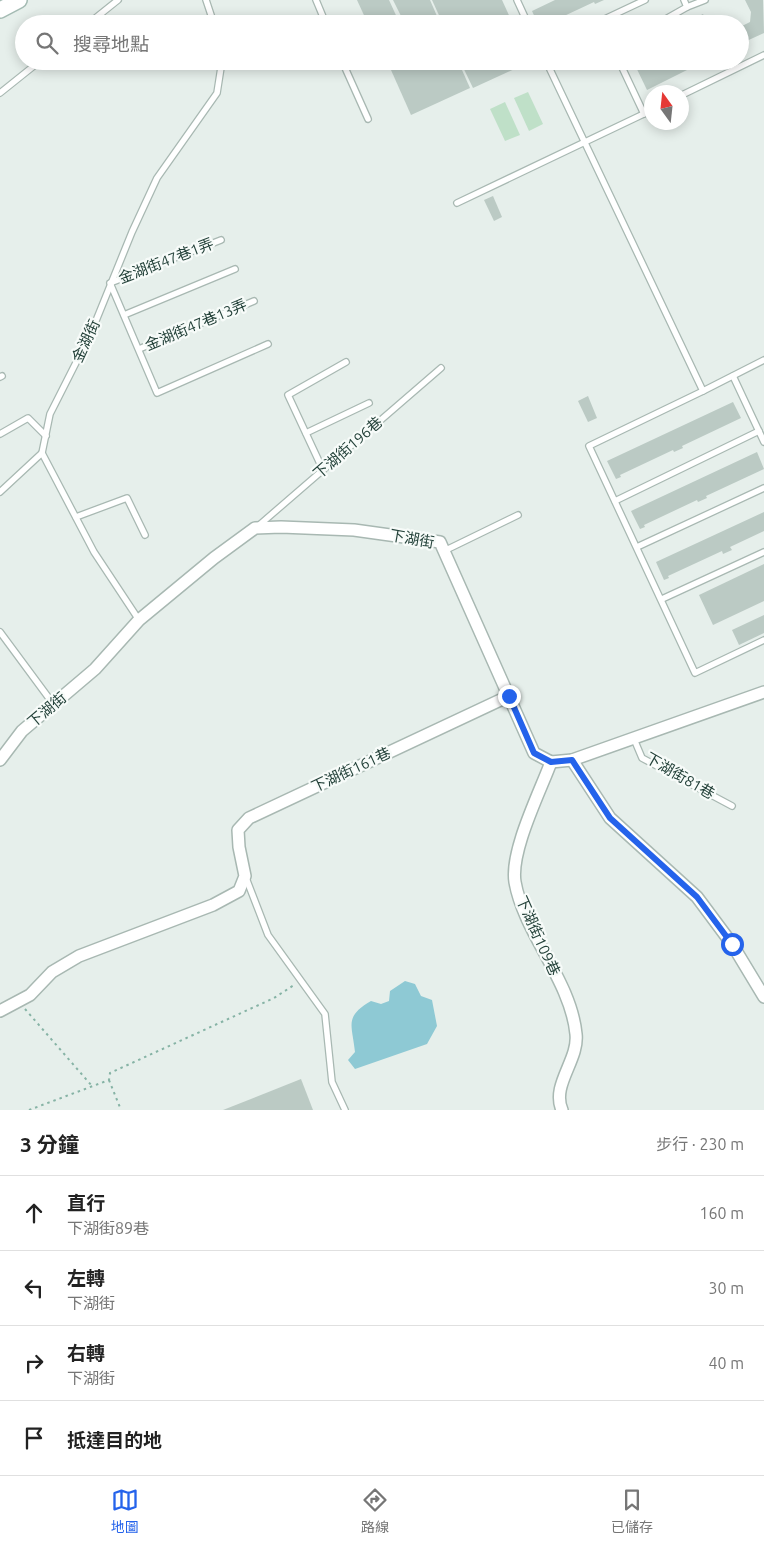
<!DOCTYPE html>
<html lang="zh-TW">
<meta charset="utf-8">
<style>
:root{--surface:#fff;--page:#f6f6f6;--text:#222;--muted:#767676;--line:#e0e0e0;--accent:#2563eb}
body{margin:0;font-family:Ubuntu,"Noto Sans TC",sans-serif;background:var(--page);color:var(--text)}
.compass{position:absolute;left:644px;top:85px;width:45px;height:45px;border-radius:50%;background:var(--surface);box-shadow:0 2px 12px #0003;rotate:345deg}
.stop{position:absolute;width:15px;height:15px;margin:-11px;border:4px solid #2563eb;border-radius:50%;background:#fff}
.stop.end{background:#2563eb;border-color:#fff;box-shadow:0 1px 5px #0008}
.list{margin:0;padding:0;list-style:none}
h2{display:flex;justify-content:space-between;align-items:center;height:65px;margin:0;padding:0 20px;font-size:21px}
h2 small{font-size:16px;font-weight:400;color:var(--muted)}
.list li{display:grid;grid-template-columns:32px 1fr auto;gap:15px;align-items:center;box-sizing:border-box;height:75px;padding:0 20px;border-top:1px solid var(--line)}
.list b{display:block;font-size:19px;white-space:nowrap}
.list p{margin:0;font-size:16px;white-space:nowrap;color:var(--muted)}
.list em{font-size:16px;font-style:normal;color:var(--muted)}
.icon{flex:none;width:28px;height:28px;fill:none;stroke:currentColor;stroke-width:2;stroke-linecap:round;stroke-linejoin:round}
.map{position:relative;flex:none;width:764px;height:1110px;overflow:hidden}
.search{position:absolute;background:var(--surface);box-shadow:0 2px 12px #0003;left:15px;right:15px;top:15px;height:55px;display:flex;align-items:center;gap:12px;box-sizing:border-box;padding:0 18px;border-radius:28px;color:var(--muted);font-size:19px}
.sheet{height:365px;background:var(--surface)}
nav{display:flex;justify-content:space-around;align-items:center;box-sizing:border-box;height:70px;border-top:1px solid var(--line);background:var(--surface);font-size:14px;color:var(--muted)}
nav a{display:grid;justify-items:center;gap:2px}
nav .on{color:var(--accent)}
.map>svg:first-child{display:block}
.green{fill:#bfe0c8}
.water{fill:#8ec9d4}
.building{fill:#bbcac4}
.lines{fill:none;stroke-linecap:round;stroke-linejoin:round}
.lane-casing{stroke:#a8b8b2;stroke-width:8}
.street-casing{stroke:#a8b8b2;stroke-width:14}
.secondary-casing{stroke:#a4bbb3;stroke-width:18}
.path{stroke:#86b3a5;stroke-width:2;stroke-dasharray:2.5 4;stroke-linecap:butt}
.lane{stroke:#fff;stroke-width:5.5}
.street{stroke:#fff;stroke-width:11}
.secondary{stroke:#fff;stroke-width:15}
.route{stroke:#2563eb;stroke-width:6}
.labels{text-anchor:middle;stroke-width:4.5;stroke-linejoin:round;paint-order:stroke}
.street-label{font-size:15px;fill:#24423a;stroke:#f7fbf9}
</style>
<div class="map">
<svg width="764" height="1110" viewBox="0 0 764 1110">
<rect width="100%" height="100%" fill="#e6efeb"/>
<g class="green">
<polygon points="528,92 543,124 529,131 514,98"/>
<polygon points="505,102 520,135 505,141 490,109"/>
</g>
<path class="water" d="M405,981L415,984L421,996L432,1000L437,1026L427,1044L355,1069L348,1060L355,1052C352,1024 344,1017 371,1001L381,1004L389,1001L390,991Z"/>
<g class="building">
<polygon points="357,0 389,0 400,24 368,24"/>
<polygon points="393,0 430,0 440,23 405,24"/>
<polygon points="432,0 502,0 513,24 443,24"/>
<polygon points="555,0 604,0 595,4 594,2 547,24 538,24 532,11"/>
<polygon points="745,0 763,0 764,33 740,44 740,27 750,22 751,12"/>
<polygon points="703,14 708,24 683,24"/>
<polygon points="387,61 458,61 470,88 411,115"/>
<polygon points="460,61 532,61 473,88"/>
<polygon points="633,61 648,61 660,66 671,61 705,61 647,90"/>
<polygon points="493,196 502,217 494,221 484,200"/>
<polygon points="588,396 597,418 588,422 578,401"/>
<polygon points="733,402 741,418 682,446 683,448 674,452 673,450 620,475 621,477 616,479 607,461"/>
<polygon points="757,452 764,469 706,496 707,498 698,502 697,500 644,525 645,527 640,529 631,511"/>
<polygon points="764,512 764,531 730,547 732,550 723,554 722,551 668,576 669,578 664,580 656,562"/>
<polygon points="764,564 764,601 713,625 699,595"/>
<polygon points="764,615 764,633 739,645 732,630"/>
<polygon points="301,1079 313,1110 223,1110"/>
</g>
<g class="lines">
<defs>
<g id="lane">
<polyline points="206,0 214,24"/>
<polyline points="316,0 326,24"/>
<polyline points="517,0 528,24"/>
<polyline points="687,7 705,0"/>
<polyline points="88,24 118,0"/>
<polyline points="594,24 645,0"/>
<polyline points="657,24 687,7 684,0"/>
<polyline points="342,61 368,119"/>
<polyline points="546,61 703,391 764,360"/>
<polyline points="619,61 644,114"/>
<polyline points="0,93 40,61"/>
<polyline points="682,95 764,55"/>
<polyline points="457,203 652,110"/>
<polyline points="221,240 110,283 157,393 268,344"/>
<polyline points="124,315 235,269"/>
<polyline points="139,349 254,301"/>
<polyline points="733,376 764,442"/>
<polyline points="0,377 2,376"/>
<polyline points="703,391 589,446 695,673 764,640"/>
<polyline points="306,433 369,403"/>
<polyline points="0,434 28,418 46,436"/>
<polyline points="323,470 288,395 346,362"/>
<polyline points="0,492 42,453"/>
<polyline points="615,501 759,431"/>
<polyline points="76,517 127,498 145,535"/>
<polyline points="257,527 441,368"/>
<polyline points="637,547 764,488"/>
<polyline points="444,551 518,515"/>
<polyline points="662,599 764,552"/>
<polyline points="139,620 94,552 42,453 50,414 91,333 132,232 157,178 217,93 222,61"/>
<polyline points="0,632 54,705"/>
<polyline points="634,739 642,758 732,806"/>
<polyline points="246,878 268,935 325,1014 332,1082 345,1110"/>
</g>
<g id="street">
<polyline points="0,760 22,731 95,669 139,620 214,558 255,528 281,527 354,530 440,542 534,753 551,762 572,760 764,692"/>
<polyline points="572,760 610,818 697,897 732,944 764,997"/>
<path d="M551,762C540,792 510,851 515,882C524,933 571,981 576,1034C579,1060 551,1085 562,1110"/>
<polyline points="0,1011 30,995 52,972 79,956 213,905 239,891 245,876 239,847 238,830 249,818 509,696"/>
</g>
<polyline id="secondary" points="0,10 19,0"/>
</defs>
<use href="#lane" class="lane-casing"/>
<use href="#street" class="street-casing"/>
<use href="#secondary" class="secondary-casing"/>
<g class="path">
<polyline points="25,1009 92,1086"/>
<polyline points="109,1080 121,1110"/>
<polyline points="29,1110 109,1080 110,1073 274,998 294,985"/>
</g>
<use href="#lane" class="lane"/>
<use href="#street" class="street"/>
<use href="#secondary" class="secondary"/>
</g>
<g class="lines">
<polyline class="route" points="509,696 534,753 551,762 572,760 610,818 697,897 732,944"/>
</g>
<g class="labels">
<g class="street-label">
<text transform="translate(166 261) rotate(-21)" y="5">金湖街47巷1弄</text>
<text transform="translate(196 325) rotate(-23)" y="5">金湖街47巷13弄</text>
<text transform="translate(86 341) rotate(-65)" y="5">金湖街</text>
<text transform="translate(348 448) rotate(-41)" y="5">下湖街196巷</text>
<text transform="translate(412 539) rotate(10)" y="5">下湖街</text>
<text transform="translate(47 710) rotate(-40)" y="5">下湖街</text>
<text transform="translate(351 770) rotate(-25)" y="5">下湖街161巷</text>
<text transform="translate(680 776) rotate(30)" y="5">下湖街81巷</text>
<text transform="translate(538 936) rotate(66)" y="5">下湖街109巷</text>
</g>
</g>
</svg>
<svg class="compass" viewBox="-18 -18 36 36"><path d="M0-13l5 13h-10z" fill="#e53935"/><path d="M0 13l5-13h-10z" fill="#767676"/></svg>
<div class="stop" style="left:732px;top:944px"></div>
<div class="stop end" style="left:509px;top:696px"></div>
<div class="search"><svg class="icon" aria-label="search" viewBox="0 0 24 24"><circle cx="10" cy="10" r="6"/><path d="M15 15l6 6"/></svg>搜尋地點</div>
</div>
<section class="sheet">
<h2>3 分鐘<small>步行 · 230 m</small></h2>
<ul class="list">
<li><svg class="icon" aria-label="ahead" viewBox="0 0 24 24"><path d="M12 20V5M6 11l6-6 6 6"/></svg><div><b>直行</b><p>下湖街89巷</p></div><em>160 m</em></li>
<li><svg class="icon" aria-label="left" viewBox="0 0 24 24"><path d="M17 20v-9H6M10 6l-5 5 5 5"/></svg><div><b>左轉</b><p>下湖街</p></div><em>30 m</em></li>
<li><svg class="icon" aria-label="right" viewBox="0 0 24 24"><path d="M7 20v-9h11M14 6l5 5-5 5"/></svg><div><b>右轉</b><p>下湖街</p></div><em>40 m</em></li>
<li><svg class="icon" aria-label="arrive" viewBox="0 0 24 24"><path d="M6 21V4h12l-3 4 3 4H6"/></svg><div><b>抵達目的地</b></div></li>
</ul>
</section>
<nav>
<a class="on"><svg class="icon" aria-label="map" viewBox="0 0 24 24"><path d="M3 6l6-2 6 2 6-2v14l-6 2-6-2-6 2zM9 4v14M15 6v14"/></svg>地圖</a>
<a><svg class="icon" aria-label="directions" viewBox="0 0 24 24"><path d="M12 3l9 9-9 9-9-9zM9 14v-3h6M13 9l2 2-2 2"/></svg>路線</a>
<a><svg class="icon" aria-label="saved" viewBox="0 0 24 24"><path d="M7 4h10v16l-5-4-5 4z"/></svg>已儲存</a>
</nav>
